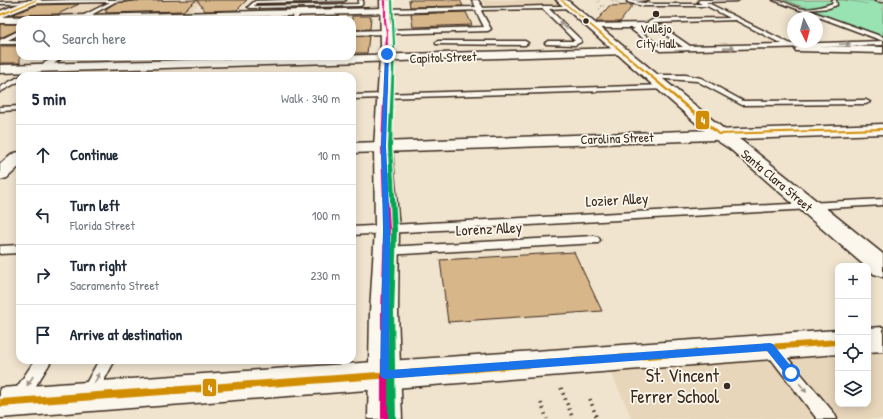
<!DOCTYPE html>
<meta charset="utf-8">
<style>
:root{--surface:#fff;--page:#f2f2f3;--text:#1f2937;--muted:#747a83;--line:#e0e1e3}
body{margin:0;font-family:"Patrick Hand",sans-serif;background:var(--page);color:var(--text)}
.controls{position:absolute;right:12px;bottom:12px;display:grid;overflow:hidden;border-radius:8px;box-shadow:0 2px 10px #0003}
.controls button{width:36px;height:36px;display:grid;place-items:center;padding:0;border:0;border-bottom:1px solid var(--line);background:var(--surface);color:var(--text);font:20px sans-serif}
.compass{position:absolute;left:787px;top:12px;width:36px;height:36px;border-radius:50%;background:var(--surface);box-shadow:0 2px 10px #0003;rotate:174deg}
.stop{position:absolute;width:12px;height:12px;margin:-9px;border:3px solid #1a73e8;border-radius:50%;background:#fff}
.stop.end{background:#1a73e8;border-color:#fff;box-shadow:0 1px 4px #0008}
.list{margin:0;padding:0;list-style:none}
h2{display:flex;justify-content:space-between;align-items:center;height:52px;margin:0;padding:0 16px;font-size:17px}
h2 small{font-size:13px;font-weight:400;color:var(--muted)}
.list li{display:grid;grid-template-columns:26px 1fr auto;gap:12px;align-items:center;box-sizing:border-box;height:60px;padding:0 16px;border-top:1px solid var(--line)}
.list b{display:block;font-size:15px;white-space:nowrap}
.list p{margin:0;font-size:13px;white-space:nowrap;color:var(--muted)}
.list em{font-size:13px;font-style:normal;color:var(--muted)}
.icon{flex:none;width:22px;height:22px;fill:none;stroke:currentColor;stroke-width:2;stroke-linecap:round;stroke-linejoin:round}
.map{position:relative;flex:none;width:883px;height:419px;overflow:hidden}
.search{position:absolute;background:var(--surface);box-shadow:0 2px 10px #0003;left:16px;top:16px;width:340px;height:44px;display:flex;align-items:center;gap:10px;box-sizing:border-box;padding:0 14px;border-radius:12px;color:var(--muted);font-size:15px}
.panel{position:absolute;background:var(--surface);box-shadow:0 2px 10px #0003;left:16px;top:72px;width:340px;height:292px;border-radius:12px}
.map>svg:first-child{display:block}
.built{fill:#e8d6ba}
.green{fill:#99e3b3;stroke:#6a8668}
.building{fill:#d7b68a;stroke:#3b2a1e}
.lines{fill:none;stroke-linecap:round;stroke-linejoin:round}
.service-casing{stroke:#3b2a1e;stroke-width:3}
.pedestrian-casing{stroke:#3b2a1e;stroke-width:3}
.minor-casing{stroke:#3b2a1e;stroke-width:3}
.tertiary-casing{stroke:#3b2a1e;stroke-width:3}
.secondary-casing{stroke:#3b2a1e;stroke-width:3}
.primary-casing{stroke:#3b2a1e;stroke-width:3}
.path-far1{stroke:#3b2a1e;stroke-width:1;stroke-dasharray:0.5 1.5;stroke-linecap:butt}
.path{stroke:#3b2a1e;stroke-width:3.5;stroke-dasharray:1.5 4;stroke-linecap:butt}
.service{fill:#fbf7ec;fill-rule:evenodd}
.pedestrian{fill:#fbf7ec;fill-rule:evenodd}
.minor{fill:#fbf7ec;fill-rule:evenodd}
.tertiary{fill:#fbf7ec;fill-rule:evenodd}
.secondary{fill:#fbf7ec;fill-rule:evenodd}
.primary{fill:#fbf7ec;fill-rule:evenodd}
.bus-1-casing{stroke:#fbf7ec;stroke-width:3}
.bus-2-casing{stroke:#fbf7ec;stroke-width:3}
.bus-3-casing{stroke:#fbf7ec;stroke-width:3}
.bus-1{fill:#d18d06;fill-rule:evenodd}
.bus-2{fill:#e5007d;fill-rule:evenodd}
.bus-3{fill:#00a651;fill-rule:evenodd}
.oneway{fill:#9b9085}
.route{fill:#1a73e8}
.poi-dot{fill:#3b2a1e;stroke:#fbf7ec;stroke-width:1.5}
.labels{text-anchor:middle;stroke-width:3.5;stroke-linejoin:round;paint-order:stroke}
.far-poi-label{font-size:13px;fill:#3b2a1e;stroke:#fbf7ec}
.far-street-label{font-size:13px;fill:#3b2a1e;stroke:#fbf7ec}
.street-label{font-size:15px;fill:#3b2a1e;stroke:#fbf7ec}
.near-poi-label{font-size:18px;fill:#3b2a1e;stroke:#fbf7ec;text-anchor:end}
.line-badge{stroke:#fbf7ec;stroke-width:1.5}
.badge-label{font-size:11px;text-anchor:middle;font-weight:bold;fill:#fff}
</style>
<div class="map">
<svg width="883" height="419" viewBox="0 0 883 419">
<rect width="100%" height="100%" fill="#f0e4cf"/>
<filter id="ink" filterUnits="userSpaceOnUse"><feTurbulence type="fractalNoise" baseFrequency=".025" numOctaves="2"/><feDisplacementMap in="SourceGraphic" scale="8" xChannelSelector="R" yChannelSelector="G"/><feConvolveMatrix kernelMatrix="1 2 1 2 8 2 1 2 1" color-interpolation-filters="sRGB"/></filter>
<g filter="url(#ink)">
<g class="built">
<polygon points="204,0 189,13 49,16 77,2"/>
<polygon points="481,0 554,0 560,5 487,7"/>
<polygon points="883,348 883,419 632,419 609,368 838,352 838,404 868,404 868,350"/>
</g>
<polygon class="green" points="784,0 866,0 883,3 883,37"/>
<g class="building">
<polygon points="197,0 247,0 237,10 205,11 197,0 183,11 106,13 106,9 115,3 134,1"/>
<polygon points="409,0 460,0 463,6 410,7"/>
<polygon points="79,4 58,14 11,15 37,5"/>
<polygon points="633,5 620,22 596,22 609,6"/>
<polygon points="466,12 472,25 413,27 411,14"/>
<polygon points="352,16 371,16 370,29 352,30"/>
<polygon points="0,24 20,24 20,29 0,38"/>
<polygon points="352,36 369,36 367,53 352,53"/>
<rect x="0" y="46" width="20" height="17"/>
<polygon points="574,252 602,311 448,322 440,260"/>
</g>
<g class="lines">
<defs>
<g id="service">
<polygon points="71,0 133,0 115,2 82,20 79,18 80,17 110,2 0,4 0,2"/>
<polygon points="283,0 346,0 344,1 256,3 254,6 358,4 359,0 363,0 362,5 360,6 250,8 248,7 255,1"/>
<path d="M628,0H649L635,2L654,4H702L698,2L699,0H739L737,1L706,2L791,44L883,41V45L660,51L632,30L635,28H654H591L588,26L591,24L647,23L654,19L730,18L707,6H643L627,2ZM735,20L782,44L690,46L664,28L652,24L655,23ZM640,31H660L683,47H661Z"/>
<path d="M773,0C784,0 796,9 804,9C810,9 826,6 833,3L832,0H836L837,5L829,8L808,10L883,37V41Z"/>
<polygon points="875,0 883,0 883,2 875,1"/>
<polygon points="544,6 571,6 569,8 549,9 581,40 581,42 575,45 546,44 545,43 548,41 575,41 543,9 482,10 481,11 491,29 488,31 352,35 352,31 484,27 476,11 479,8"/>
<polygon points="296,12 300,13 297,20 291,20"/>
<polygon points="20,30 20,34 8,40 20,40 20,44 0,44 0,40"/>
<polygon points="438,41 525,41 528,43 525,45 436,44 436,42"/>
<path d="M57,56H64C53,66 35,76 20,76V81L0,92V87Z"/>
<polygon points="652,75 686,75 701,78 743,101 866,100 870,102 866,104 742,105 697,81 650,78 649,77"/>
<polygon points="664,85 668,87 667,89 352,99 352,95"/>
<polygon points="20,106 20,110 0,111 0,107"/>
<polygon points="883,199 883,205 352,235 352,227"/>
<polygon points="594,236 598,237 600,240 598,243 385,255 381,254 379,251 381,248 385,247"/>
<polygon points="20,245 20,253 0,254 0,246"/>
<polygon points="770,341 775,343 834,413 837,419 817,419 765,351 762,347 765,343"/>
<polygon points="35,360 52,360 25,403 19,406 13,403 11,398 13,393"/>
<polygon points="99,360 115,360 94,399 88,401 82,399 80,394"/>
</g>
<g id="pedestrian">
<polygon points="472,0 478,0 484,9 483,10 385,13 381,11 385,9 476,7"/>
<polygon points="799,46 883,47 883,53 796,51 795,49"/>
</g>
<g id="minor">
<polygon points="385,8 388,9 390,11 388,13 138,20 20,20 20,23 0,23 0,17"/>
<polygon points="623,48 627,50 629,52 627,54 0,73 0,65"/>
<polygon points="883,124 883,134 352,153 352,143"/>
<polygon points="20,152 20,166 7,178 0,180 0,164 14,153"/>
</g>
<g id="tertiary">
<polygon points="556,0 567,0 725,130 742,141 883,254 883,277 874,274 868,269 868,266 865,266 730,149 713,138"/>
<polygon points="883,327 883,351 868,352 868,328"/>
<polygon points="838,330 838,354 0,418 0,388"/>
</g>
<polygon id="secondary" points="380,0 390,0 390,21 393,32 392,147 399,229 398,312 402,419 368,419 370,312 375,229 374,147 381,44"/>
<polygon id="primary" points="29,0 42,0 40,2 0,18 0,11"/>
</defs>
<use href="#service" class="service-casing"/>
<use href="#pedestrian" class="pedestrian-casing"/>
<use href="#minor" class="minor-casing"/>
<use href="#tertiary" class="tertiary-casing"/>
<use href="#secondary" class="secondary-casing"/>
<use href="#primary" class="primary-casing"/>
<g class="path-far1">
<polyline points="611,0 619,3"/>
<polyline points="845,0 868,4"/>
<polyline points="597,3 600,0"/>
<polyline points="601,6 604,6"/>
<polyline points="599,9 601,9"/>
</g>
<g class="path">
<polyline points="561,388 573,419"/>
<polyline points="590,399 597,419"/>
<polyline points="541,403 547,419"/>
</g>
<use href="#service" class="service"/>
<use href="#pedestrian" class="pedestrian"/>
<use href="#minor" class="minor"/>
<use href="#tertiary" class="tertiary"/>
<use href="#secondary" class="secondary"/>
<use href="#primary" class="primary"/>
<defs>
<g id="bus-1">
<polygon points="35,0 38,0 0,16 0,14"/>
<polygon points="560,0 562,0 720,133 883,128 883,130 718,135"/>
<polygon points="838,339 838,345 0,407 0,399"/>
</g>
<polygon id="bus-2" points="384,0 386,0 386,21 388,32 385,147 390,229 387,312 389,419 381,419 381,312 384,229 381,147 386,32 384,21"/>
<polygon id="bus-3" points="391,0 393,0 395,44 392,147 397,229 394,312 396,419 388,419 388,312 391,229 388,147 393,44"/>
</defs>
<use href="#bus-1" class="bus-1-casing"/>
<use href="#bus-2" class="bus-2-casing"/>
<use href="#bus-3" class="bus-3-casing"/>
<use href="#bus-1" class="bus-1"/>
<use href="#bus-2" class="bus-2"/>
<use href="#bus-3" class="bus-3"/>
</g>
<defs><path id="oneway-solid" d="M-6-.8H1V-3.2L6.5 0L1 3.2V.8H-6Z"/></defs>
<g class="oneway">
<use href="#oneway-solid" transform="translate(563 25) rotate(-136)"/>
<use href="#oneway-solid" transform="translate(845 44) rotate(-2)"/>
<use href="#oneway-solid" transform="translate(729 48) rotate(-2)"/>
<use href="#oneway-solid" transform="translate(97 378) rotate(-62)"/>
<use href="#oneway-solid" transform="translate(30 381) rotate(123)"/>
<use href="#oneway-solid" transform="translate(803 388) rotate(51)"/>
</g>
</g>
<polygon class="route" points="387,53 389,54 386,147 390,229 389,370 770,343 773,344 794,370 795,373 794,376 787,376 767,351 384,379 381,377 380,375 383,229 381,147 385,54"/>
<g class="poi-dot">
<circle cx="656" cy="14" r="4"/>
<circle cx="586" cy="21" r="3.5"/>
<circle cx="727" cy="386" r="4"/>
</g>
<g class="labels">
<g class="far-poi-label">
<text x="656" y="33">Vallejo<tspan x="656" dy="15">City Hall</tspan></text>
</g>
<g class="far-street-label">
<text transform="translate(443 57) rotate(-2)" y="5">Capitol Street</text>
<text transform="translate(617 138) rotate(-2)" y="5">Carolina Street</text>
<text transform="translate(777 180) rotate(40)" y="5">Santa Clara Street</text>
</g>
<g class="street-label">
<text transform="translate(617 200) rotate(-3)" y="5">Lozier Alley</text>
<text transform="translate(489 229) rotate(-3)" y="5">Lorenz Alley</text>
</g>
<g class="near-poi-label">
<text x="719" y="382">St. Vincent<tspan x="719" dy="21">Ferrer School</tspan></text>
</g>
</g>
<g class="line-badge">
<rect x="695" y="110" width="15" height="20" rx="4" fill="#d18d06"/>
<rect x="202" y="378" width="15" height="19" rx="4" fill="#d18d06"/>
</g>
<g class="badge-label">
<text x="703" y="124">4</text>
<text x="210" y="392">4</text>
</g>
</svg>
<div class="controls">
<button>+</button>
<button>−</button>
<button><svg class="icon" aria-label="locate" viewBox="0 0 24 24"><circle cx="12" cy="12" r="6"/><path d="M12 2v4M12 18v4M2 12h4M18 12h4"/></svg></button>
<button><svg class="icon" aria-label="layers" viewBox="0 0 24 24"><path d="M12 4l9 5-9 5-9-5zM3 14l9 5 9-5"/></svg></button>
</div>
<svg class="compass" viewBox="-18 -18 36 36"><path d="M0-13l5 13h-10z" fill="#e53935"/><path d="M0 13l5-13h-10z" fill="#747a83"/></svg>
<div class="stop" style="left:791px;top:373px"></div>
<div class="stop end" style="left:387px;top:54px"></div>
<div class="search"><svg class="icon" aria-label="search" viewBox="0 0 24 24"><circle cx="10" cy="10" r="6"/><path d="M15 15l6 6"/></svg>Search here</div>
<section class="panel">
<h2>5 min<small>Walk · 340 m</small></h2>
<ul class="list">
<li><svg class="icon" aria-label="ahead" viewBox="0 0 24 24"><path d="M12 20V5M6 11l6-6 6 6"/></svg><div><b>Continue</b></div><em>10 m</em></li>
<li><svg class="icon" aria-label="left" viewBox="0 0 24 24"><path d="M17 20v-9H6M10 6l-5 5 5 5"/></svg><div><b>Turn left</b><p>Florida Street</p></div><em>100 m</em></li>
<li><svg class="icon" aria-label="right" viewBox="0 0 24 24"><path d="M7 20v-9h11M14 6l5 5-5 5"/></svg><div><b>Turn right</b><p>Sacramento Street</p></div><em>230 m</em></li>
<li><svg class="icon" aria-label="arrive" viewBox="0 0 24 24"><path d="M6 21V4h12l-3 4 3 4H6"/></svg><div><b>Arrive at destination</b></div></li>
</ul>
</section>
</div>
